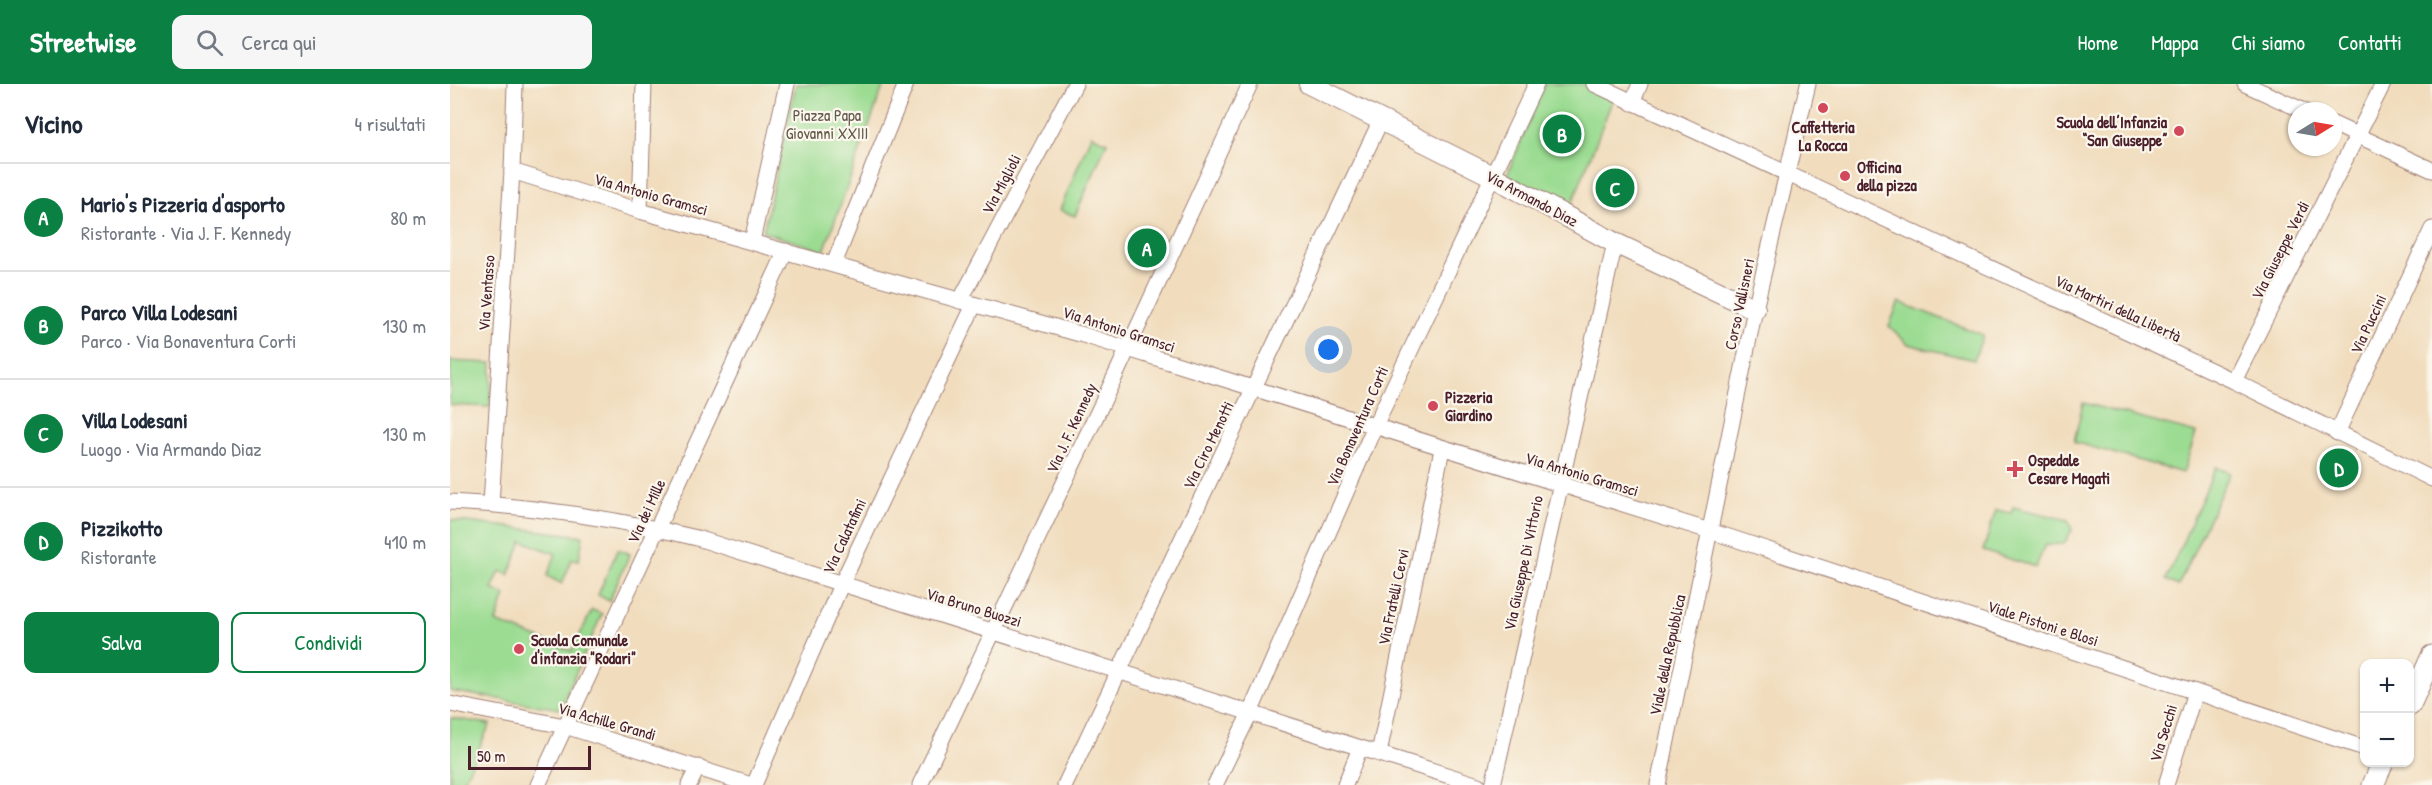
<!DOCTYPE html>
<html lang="it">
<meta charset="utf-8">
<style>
:root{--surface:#fff;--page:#f6f6f7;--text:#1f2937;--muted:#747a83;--line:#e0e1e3;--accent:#0b8043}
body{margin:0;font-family:"Patrick Hand",sans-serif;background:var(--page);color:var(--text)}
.controls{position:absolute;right:18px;bottom:18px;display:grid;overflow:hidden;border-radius:12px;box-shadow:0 2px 4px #0004}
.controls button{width:54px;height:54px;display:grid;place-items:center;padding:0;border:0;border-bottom:2px solid var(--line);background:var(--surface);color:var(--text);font:30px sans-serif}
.compass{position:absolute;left:1838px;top:18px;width:54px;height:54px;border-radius:50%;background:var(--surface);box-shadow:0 2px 4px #0004;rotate:79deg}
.scale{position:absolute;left:18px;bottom:15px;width:123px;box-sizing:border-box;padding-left:6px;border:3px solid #4a1f2b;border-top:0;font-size:16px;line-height:21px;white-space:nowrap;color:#4a1f2b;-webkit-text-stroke:4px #fbf7ec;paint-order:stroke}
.you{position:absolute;left:879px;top:266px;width:21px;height:21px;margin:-15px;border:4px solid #fff;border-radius:50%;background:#1a73e8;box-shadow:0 0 0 9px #1a73e833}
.badge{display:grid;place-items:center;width:39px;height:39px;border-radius:50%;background:var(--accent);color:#fff;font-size:20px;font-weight:700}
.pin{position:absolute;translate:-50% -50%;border:3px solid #fff;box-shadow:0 2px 6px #0006}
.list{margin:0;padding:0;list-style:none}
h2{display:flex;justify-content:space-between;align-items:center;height:78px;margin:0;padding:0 24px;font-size:26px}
h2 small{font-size:20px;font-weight:400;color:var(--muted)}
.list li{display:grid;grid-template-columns:39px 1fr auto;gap:18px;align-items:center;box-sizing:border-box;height:108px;padding:0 24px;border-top:2px solid var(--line)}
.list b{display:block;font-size:22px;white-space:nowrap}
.list p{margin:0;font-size:20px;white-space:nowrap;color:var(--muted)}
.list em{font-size:20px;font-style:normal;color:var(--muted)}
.actions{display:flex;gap:12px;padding:18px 24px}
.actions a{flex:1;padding:14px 0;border:2px solid var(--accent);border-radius:12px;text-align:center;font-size:21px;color:var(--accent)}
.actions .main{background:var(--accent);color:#fff}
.icon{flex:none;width:33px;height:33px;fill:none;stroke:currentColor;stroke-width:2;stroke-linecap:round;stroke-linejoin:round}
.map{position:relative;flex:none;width:1982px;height:701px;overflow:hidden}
header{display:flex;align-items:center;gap:36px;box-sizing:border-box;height:84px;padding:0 30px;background:var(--accent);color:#fff}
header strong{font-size:28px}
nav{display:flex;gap:33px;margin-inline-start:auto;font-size:21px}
.search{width:420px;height:54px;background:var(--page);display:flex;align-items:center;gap:15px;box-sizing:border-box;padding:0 21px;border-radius:12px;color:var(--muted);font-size:22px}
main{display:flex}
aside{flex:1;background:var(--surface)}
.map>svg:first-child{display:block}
.green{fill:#9bdc92;stroke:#727e5e;stroke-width:1.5}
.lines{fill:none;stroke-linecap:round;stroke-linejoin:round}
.minor-casing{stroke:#9e7e74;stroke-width:17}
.tertiary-casing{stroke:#9e7e74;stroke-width:22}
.secondary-casing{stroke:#9e7e74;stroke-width:23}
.minor{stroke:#fff;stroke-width:15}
.tertiary{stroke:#fff;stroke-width:20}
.secondary{stroke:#fff;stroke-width:21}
.poi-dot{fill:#d1495b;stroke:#fbf7ec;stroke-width:2}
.labels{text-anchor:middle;stroke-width:4.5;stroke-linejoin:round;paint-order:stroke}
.park-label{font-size:16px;fill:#62584a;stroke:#fbf7ec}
.poi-label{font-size:16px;font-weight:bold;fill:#4a1f2b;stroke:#fbf7ec;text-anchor:start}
.street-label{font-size:16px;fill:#4a1f2b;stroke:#fbf7ec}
</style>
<header>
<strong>Streetwise</strong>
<div class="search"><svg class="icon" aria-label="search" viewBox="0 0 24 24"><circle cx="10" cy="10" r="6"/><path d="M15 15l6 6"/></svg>Cerca qui</div>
<nav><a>Home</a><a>Mappa</a><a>Chi siamo</a><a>Contatti</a></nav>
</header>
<main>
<aside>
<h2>Vicino<small>4 risultati</small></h2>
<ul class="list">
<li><span class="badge">A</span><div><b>Mario's Pizzeria d'asporto</b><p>Ristorante · Via J. F. Kennedy</p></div><em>80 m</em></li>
<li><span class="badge">B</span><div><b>Parco Villa Lodesani</b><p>Parco · Via Bonaventura Corti</p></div><em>130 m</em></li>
<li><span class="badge">C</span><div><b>Villa Lodesani</b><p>Luogo · Via Armando Diaz</p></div><em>130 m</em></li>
<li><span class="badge">D</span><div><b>Pizzikotto</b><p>Ristorante</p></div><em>410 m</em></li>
</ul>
<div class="actions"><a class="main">Salva</a><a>Condividi</a></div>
</aside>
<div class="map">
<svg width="1982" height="701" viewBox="0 0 1982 701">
<rect width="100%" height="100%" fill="#fbf7ec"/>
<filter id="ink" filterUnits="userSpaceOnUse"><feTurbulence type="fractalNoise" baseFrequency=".0167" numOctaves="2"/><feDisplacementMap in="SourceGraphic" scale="12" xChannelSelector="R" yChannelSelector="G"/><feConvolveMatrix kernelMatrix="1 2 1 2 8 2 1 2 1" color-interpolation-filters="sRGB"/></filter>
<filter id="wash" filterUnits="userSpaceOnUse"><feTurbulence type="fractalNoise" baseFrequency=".008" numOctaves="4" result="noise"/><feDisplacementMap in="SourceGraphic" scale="24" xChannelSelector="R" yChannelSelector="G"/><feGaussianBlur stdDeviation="1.35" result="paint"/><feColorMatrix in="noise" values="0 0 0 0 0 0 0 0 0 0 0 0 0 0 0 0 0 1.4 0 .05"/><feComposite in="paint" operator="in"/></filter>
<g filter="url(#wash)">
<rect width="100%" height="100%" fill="#f1ddbe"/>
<g class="green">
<polygon points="346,0 434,0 374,167 313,148"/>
<polygon points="1095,0 1137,0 1164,12 1120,125 1057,91"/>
<polygon points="641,51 657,58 625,132 610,126"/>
<polygon points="1449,218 1533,251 1524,276 1458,260 1439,242"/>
<polygon points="0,277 42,279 40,323 0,321"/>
<polygon points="1633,319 1746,349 1733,389 1624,358"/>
<polygon points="1766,383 1780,389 1728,502 1716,496"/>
<polygon points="1563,423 1618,436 1622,446 1614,460 1595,461 1586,483 1533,467 1546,426 1561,429"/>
<polygon points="0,436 133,452 129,476 122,475 112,500 97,492 106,470 72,457 59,491 50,487 42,505 55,511 46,538 122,567 142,526 152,530 110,625 0,607"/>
<polygon points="168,465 180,470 159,517 148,511"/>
<polygon points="0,634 40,640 12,701 0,701"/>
</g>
</g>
<g filter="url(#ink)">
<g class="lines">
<defs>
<g id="minor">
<polyline points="1144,0 1784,297 1982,395"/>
<polyline points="1795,0 1854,27"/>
<polyline points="1182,19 1190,0"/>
<polyline points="1883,40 1982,86"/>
<polyline points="62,87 190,127 630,250 1282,454 1914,664"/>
<polyline points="190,127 194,0"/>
<polyline points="302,157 337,0"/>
<polyline points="384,180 456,0"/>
<polyline points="510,217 625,0"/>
<polyline points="1784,297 1933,0"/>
<polyline points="1887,349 1982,145"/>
<path d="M0,418C82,422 167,435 247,454L1028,701"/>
<polyline points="41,420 62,87 65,0"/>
<polyline points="0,620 115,642 301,701"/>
<polyline points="929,669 992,365"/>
<polyline points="88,701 336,167"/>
<polyline points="239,701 248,683"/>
<polyline points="304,701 391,501 524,221"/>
<polyline points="470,701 668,286 800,0"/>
<polyline points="615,701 931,36"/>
<polyline points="765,701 800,629 924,344 1086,0"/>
<polyline points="895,701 910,664"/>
<polyline points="1043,701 1165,159"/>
<polyline points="1208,701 1305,225 1358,0"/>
<polyline points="1716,701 1745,608"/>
</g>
<polyline id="tertiary" points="859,0 1044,93 1165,159 1305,225"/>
<g id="secondary">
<polyline points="1960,621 1982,572"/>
<polyline points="1923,701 1933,678"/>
</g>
</defs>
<use href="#minor" class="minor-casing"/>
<use href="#tertiary" class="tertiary-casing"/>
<use href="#secondary" class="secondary-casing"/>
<use href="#minor" class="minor"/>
<use href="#tertiary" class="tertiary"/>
<use href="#secondary" class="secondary"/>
</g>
</g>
<g class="poi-dot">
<circle cx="1373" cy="24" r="6"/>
<circle cx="1729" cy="47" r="6"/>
<circle cx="1395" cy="92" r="6"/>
<circle cx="983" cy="322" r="6"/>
<path d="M1562 376h6v6h6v6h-6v6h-6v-6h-6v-6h6z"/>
<circle cx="69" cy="565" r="6"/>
</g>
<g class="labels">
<g class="park-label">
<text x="377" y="37">Piazza Papa<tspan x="377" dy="18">Giovanni XXIII</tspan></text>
</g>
<g class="poi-label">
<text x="1717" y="44" text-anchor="end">Scuola dell’Infanzia<tspan x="1717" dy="18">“San Giuseppe”</tspan></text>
<text x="1373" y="49" text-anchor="middle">Caffetteria<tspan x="1373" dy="18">La Rocca</tspan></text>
<text x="1407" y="89">Officina<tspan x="1407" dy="18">della pizza</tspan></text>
<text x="995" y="319">Pizzeria<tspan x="995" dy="18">Giardino</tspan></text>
<text x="1578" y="382">Ospedale<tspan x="1578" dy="18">Cesare Magati</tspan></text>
<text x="81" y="562">Scuola Comunale<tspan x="81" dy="18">d'infanzia "Rodari"</tspan></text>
</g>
<g class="street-label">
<text transform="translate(551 100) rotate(-62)" y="6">Via Miglioli</text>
<text transform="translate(201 110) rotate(16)" y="6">Via Antonio Gramsci</text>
<text transform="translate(1082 114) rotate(28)" y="6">Via Armando Diaz</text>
<text transform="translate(1830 166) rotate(-63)" y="6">Via Giuseppe Verdi</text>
<text transform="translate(36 209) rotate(-86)" y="6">Via Ventasso</text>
<text transform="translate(1289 220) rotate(-78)" y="6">Corso Vallisneri</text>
<text transform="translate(1668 224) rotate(25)" y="6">Via Martiri della Libertà</text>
<text transform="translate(1918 240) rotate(-65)" y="6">Via Puccini</text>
<text transform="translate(669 245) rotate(18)" y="6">Via Antonio Gramsci</text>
<text transform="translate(907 342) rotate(-66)" y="6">Via Bonaventura Corti</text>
<text transform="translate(621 344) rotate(-65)" y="6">Via J. F. Kennedy</text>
<text transform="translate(758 361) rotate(-64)" y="6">Via Ciro Menotti</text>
<text transform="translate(1132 390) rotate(17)" y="6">Via Antonio Gramsci</text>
<text transform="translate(196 427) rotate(-65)" y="6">Via dei Mille</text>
<text transform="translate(394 452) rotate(-65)" y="6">Via Calatafimi</text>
<text transform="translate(1073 479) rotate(-78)" y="6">Via Giuseppe Di Vittorio</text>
<text transform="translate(943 513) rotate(-78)" y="6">Via Fratelli Cervi</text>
<text transform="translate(524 523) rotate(17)" y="6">Via Bruno Buozzi</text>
<text transform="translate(1593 539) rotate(18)" y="6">Viale Pistoni e Blosi</text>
<text transform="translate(1217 571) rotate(-78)" y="6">Viale della Repubblica</text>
<text transform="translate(157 637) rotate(16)" y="6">Via Achille Grandi</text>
<text transform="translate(1713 649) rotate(-73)" y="6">Via Secchi</text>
</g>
</g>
</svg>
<div class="controls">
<button>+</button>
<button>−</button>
</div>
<svg class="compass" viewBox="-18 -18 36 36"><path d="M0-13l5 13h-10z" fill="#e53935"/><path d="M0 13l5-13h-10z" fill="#747a83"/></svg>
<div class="scale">50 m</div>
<div class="you"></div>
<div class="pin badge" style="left:697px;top:164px">A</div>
<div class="pin badge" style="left:1112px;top:50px">B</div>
<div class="pin badge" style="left:1165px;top:104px">C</div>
<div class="pin badge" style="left:1889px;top:384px">D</div>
</div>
</main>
